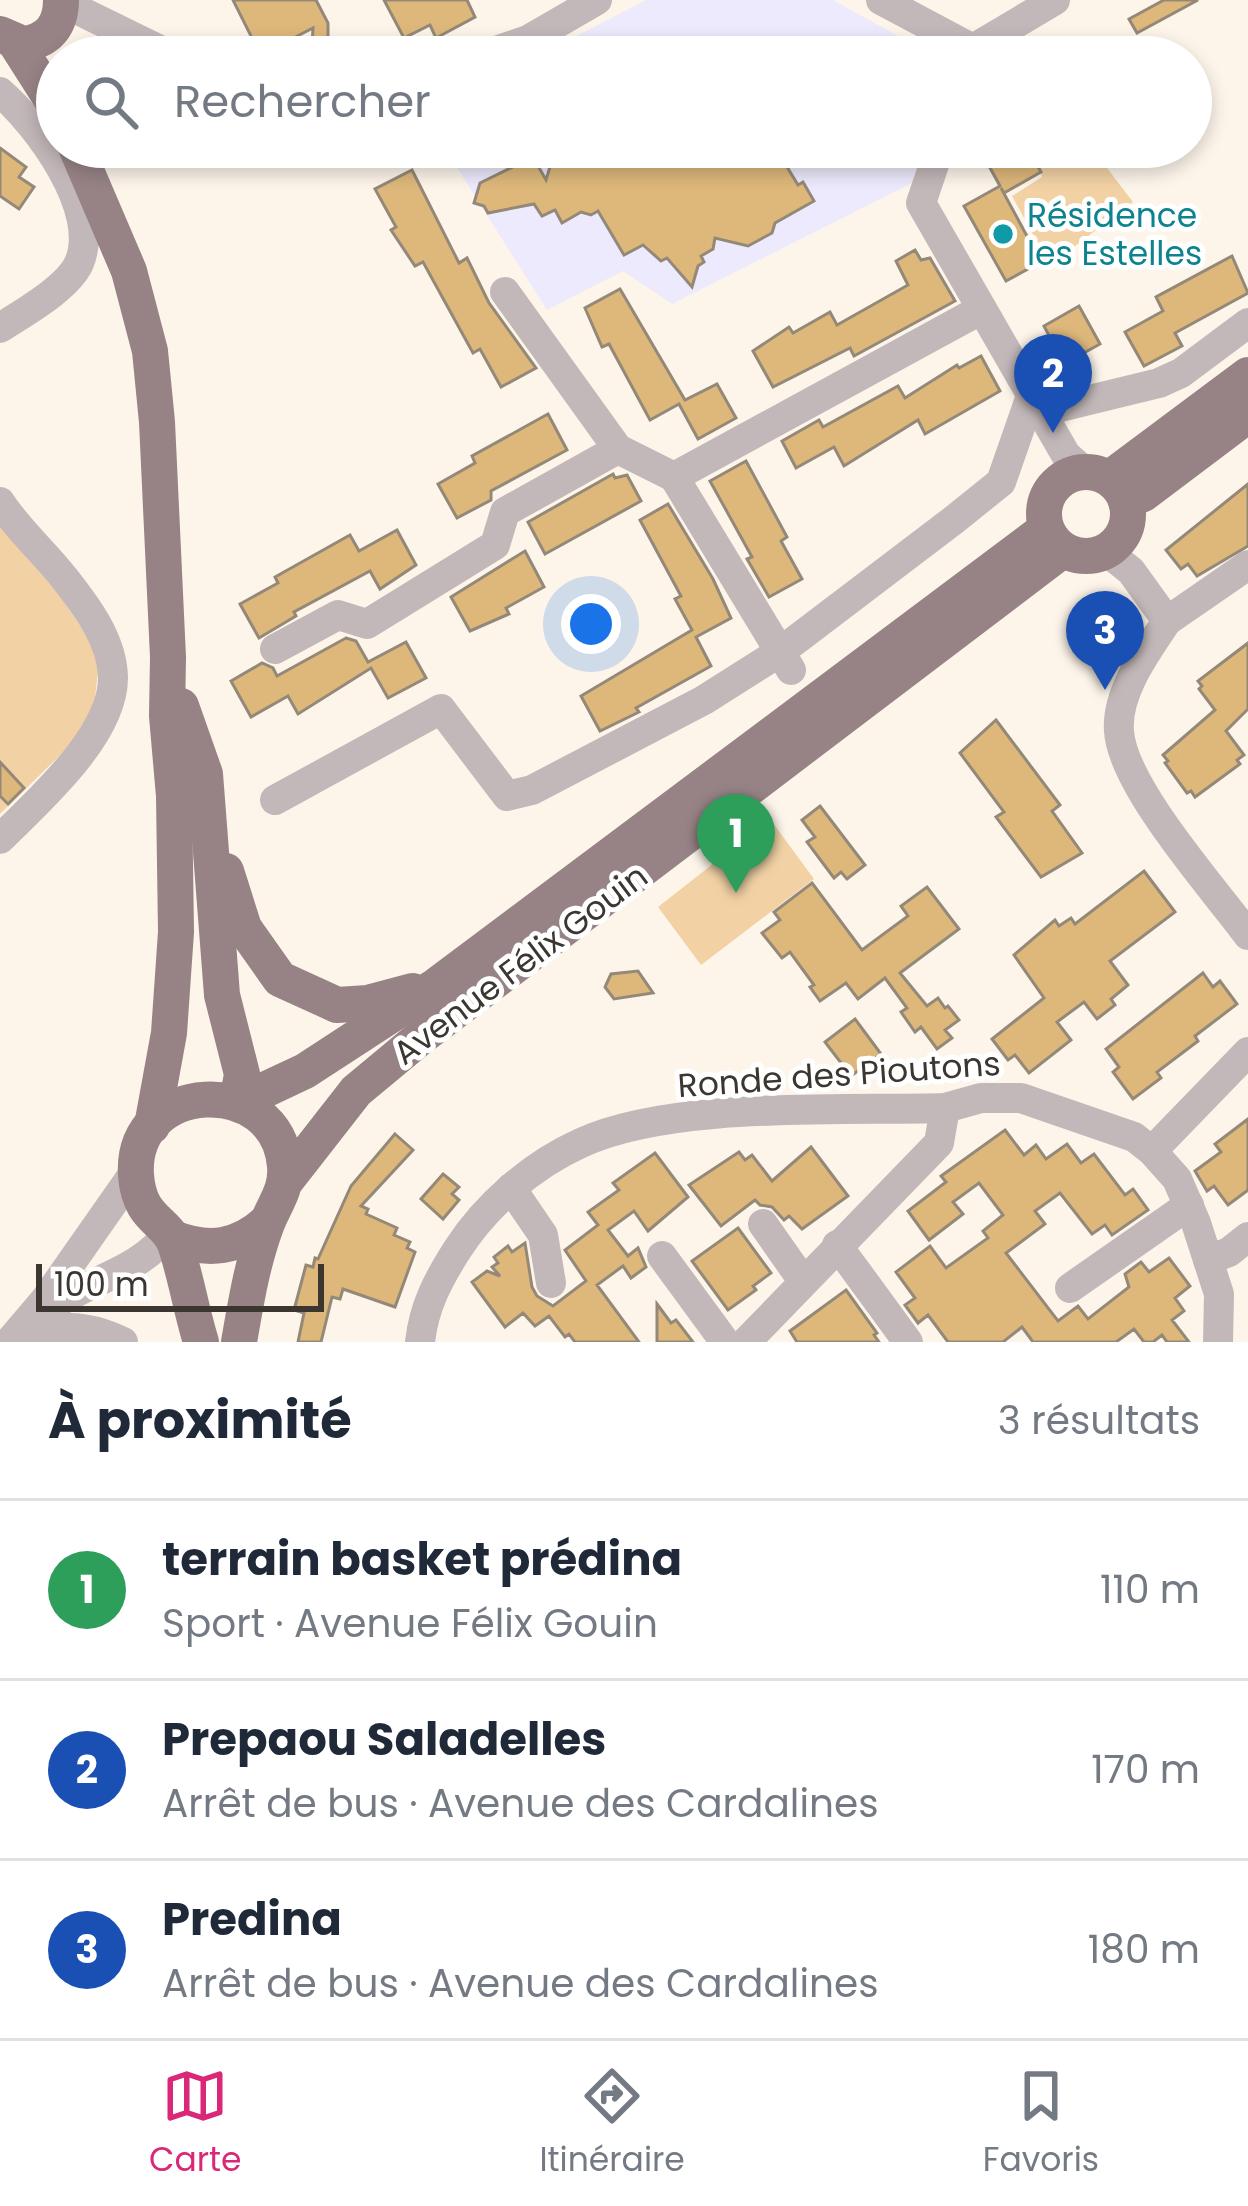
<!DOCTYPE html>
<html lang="fr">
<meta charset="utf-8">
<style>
:root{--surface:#fff;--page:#f2f2f3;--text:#1f2937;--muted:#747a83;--line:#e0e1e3;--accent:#db2777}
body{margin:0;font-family:Poppins,sans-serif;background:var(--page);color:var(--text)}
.scale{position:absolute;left:36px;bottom:30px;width:288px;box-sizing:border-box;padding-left:12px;border:6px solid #3b362f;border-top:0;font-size:33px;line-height:42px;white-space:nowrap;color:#3b362f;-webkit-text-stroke:9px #fff;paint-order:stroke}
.you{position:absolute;left:591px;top:624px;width:42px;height:42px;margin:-30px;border:9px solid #fff;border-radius:50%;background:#1a73e8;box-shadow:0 0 0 18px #1a73e833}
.badge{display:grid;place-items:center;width:78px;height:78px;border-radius:50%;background:var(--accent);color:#fff;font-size:39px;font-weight:700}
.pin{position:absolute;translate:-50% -99px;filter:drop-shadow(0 3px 6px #0008)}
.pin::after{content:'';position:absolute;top:63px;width:42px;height:36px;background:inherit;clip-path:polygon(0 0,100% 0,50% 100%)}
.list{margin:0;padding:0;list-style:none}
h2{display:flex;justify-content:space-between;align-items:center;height:156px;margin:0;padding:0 48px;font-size:51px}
h2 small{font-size:39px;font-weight:400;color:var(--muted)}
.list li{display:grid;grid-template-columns:78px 1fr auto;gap:36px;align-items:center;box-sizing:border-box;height:180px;padding:0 48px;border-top:3px solid var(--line)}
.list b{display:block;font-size:45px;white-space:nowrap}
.list p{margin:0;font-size:39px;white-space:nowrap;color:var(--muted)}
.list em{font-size:39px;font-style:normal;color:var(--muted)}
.icon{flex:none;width:66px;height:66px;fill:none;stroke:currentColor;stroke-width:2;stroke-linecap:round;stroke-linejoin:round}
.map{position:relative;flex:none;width:1248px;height:1342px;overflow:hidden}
.search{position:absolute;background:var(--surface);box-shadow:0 6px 18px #0003;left:36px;right:36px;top:36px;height:132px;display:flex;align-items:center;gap:30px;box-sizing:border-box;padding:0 42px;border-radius:66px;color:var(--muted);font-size:45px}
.sheet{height:696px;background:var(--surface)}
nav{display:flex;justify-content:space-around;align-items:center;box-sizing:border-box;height:168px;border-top:3px solid var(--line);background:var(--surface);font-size:33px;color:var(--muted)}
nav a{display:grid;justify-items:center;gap:6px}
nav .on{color:var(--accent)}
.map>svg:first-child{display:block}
.education{fill:#eceafc}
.green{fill:#f2d2a5}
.building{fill:#deb87b;stroke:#948978;stroke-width:3}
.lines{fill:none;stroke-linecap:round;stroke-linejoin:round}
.minor{stroke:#c3b8b9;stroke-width:30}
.major{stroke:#978386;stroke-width:36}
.culture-dot{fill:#0f9aa8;stroke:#fff;stroke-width:4.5}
.labels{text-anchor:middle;stroke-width:10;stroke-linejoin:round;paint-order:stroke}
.culture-label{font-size:33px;fill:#0d838f;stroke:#fff;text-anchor:start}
.street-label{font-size:33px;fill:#3b362f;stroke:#fff}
</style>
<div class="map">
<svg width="1248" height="1342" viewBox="0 0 1248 1342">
<rect width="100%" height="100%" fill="#fdf5ea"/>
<g class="education">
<polygon points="646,0 833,0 936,57 536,57"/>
<polygon points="444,147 924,147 914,182 672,304 623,271 547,310"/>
</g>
<g class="green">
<polygon points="1030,147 1091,147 1133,202 1050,265 1012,196 1042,177"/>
<polygon points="0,507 100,655 92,724 0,814"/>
<polygon points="770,819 814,879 701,965 658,907"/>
</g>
<g class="building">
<polygon points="233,0 316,0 328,23 328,46 312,46 313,28 274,48 269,39 256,46"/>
<polygon points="384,0 467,0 475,17 436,38 430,25 404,38"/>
<polygon points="1164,0 1198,0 1137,33 1129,19"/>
<polygon points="556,147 610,147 608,155 639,163 641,153 662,159 665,147 775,147 798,185 803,182 814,201 775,223 772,233 748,246 715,238 713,249 701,256 704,262 698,266 692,287 667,258 661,261 643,245 624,255 598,211 591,215 581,212 562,223 555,210 542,216 534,204 488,213 484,206 474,203 480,183 533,157 546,180"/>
<polygon points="1003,147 1027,147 1041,172 1004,193 1001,188 1041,262 1006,281 964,206 1000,186 984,157"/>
<polygon points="1116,147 1159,147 1126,165"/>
<polygon points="0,148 26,167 19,177 34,187 19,209 0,196"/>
<polygon points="412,170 459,263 467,258 489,303 536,368 501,387 480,349 473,353 423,262 415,266 391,230 396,227 375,189"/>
<polygon points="915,250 921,260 930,258 955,301 854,356 850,348 773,387 753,351 789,327 793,333 830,312 837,325 908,285 896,261"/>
<polygon points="1232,256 1248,293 1175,333 1182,346 1144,366 1125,332 1163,311 1156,297"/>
<polygon points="620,289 685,400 717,384 736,418 698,439 679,404 650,420 609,344 602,347 585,308"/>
<polygon points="1079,306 1100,344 1064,364 1044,326"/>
<polygon points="981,356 1000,391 925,434 918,420 844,466 834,447 796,468 782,441 819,420 823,427 898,386 905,398 957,365 959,368"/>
<polygon points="548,414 567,450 491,491 491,500 457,518 438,484 475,463 472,456"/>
<polygon points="746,461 787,537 781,541 802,579 769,597 747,559 752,557 710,481"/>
<polygon points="613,474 615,478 627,475 641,501 545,554 528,522"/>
<polygon points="1248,484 1248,546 1197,576 1188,564 1181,569 1166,550"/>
<polygon points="668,504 713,579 731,618 696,637 711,666 636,708 639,712 600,731 581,696 692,630 675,599 681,596 640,520"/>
<polygon points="397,530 416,565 380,589 370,571 294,612 296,616 259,638 240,604 278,583 275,577 350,535 359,551"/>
<polygon points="525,551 544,587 506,608 509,614 470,631 451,597"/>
<polygon points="346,638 356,641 368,662 406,642 426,678 388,698 371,668 298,714 288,696 251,717 231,681 262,663 273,668 277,676"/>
<polygon points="1248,643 1248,709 1226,731 1244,755 1237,760 1240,764 1195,797 1191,791 1187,793 1165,763 1168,761 1163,755 1215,710 1199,689 1202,686 1198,681"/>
<polygon points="996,720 1060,805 1052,811 1082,853 1041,877 996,817 1004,812 960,753"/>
<polygon points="0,762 24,788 8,804 0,796"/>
<polygon points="820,806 865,865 847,879 841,872 834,878 807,842 815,837 802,820"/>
<polygon points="1144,871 1175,912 1110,961 1128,985 1111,999 1115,1005 1097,1019 1084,1002 1057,1022 1071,1040 1029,1073 1015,1055 1008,1060 992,1039 1044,998 1014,955 1055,920 1059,926 1071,918 1075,924"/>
<polygon points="812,883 862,950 908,916 901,906 927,887 959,929 900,973 927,1006 938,998 945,1008 948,1006 959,1020 945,1030 952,1038 937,1049 921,1027 915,1032 901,1012 907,1008 885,978 858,999 846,983 820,1001 810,987 814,985 790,952 782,958 762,933 780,920 774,912"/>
<polygon points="638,971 653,993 614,999 605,987 611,974"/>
<polygon points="1203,973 1213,987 1220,981 1237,1004 1195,1036 1198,1041 1157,1072 1161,1078 1133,1099 1113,1072 1119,1067 1106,1049"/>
<polygon points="855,1019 881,1054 851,1076 825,1042"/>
<polygon points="1248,1119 1248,1190 1228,1205 1214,1186 1207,1191 1195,1171 1221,1152 1215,1144"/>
<polygon points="1005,1130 1024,1155 1036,1145 1046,1159 1067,1144 1081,1163 1094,1154 1125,1195 1133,1189 1148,1210 1112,1235 1105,1225 1092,1234 1060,1193 1035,1211 1045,1224 1006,1253 1058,1321 1078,1306 1088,1319 1129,1287 1125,1274 1141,1262 1149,1272 1169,1258 1190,1286 1175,1298 1184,1311 1172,1320 1189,1342 1167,1342 1162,1335 1153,1342 1144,1342 1134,1329 1116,1342 1033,1342 1022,1327 1003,1342 948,1342 928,1315 918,1323 905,1305 915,1298 896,1272 930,1246 946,1268 988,1238 983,1231 1003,1215 979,1183 953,1202 963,1214 929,1240 908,1211 946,1182 941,1176"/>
<polygon points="395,1134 413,1150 361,1206 368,1209 366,1214 397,1228 394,1235 410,1242 407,1248 415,1252 395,1307 343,1289 340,1299 332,1297 321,1342 298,1342 304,1313 294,1310 306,1265 313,1267 315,1258 318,1259 351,1186"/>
<polygon points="811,1147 848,1196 802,1229 789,1216 784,1220 772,1207 760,1205 755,1200 721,1226 689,1185 739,1152 745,1160 752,1155 772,1181"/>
<polygon points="655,1153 688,1197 648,1231 634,1211 608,1230 628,1256 638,1248 646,1267 631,1278 623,1266 597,1285 639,1342 575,1342 569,1334 565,1337 549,1316 535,1326 523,1313 505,1327 472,1282 487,1271 500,1276 492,1267 498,1263 494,1257 508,1246 512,1252 525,1243 532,1287 537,1296 553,1306 586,1281 565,1250 598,1225 588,1212 619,1190 613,1183"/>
<polygon points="443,1174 459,1187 452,1194 459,1200 443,1219 421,1199"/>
<polygon points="738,1228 771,1273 753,1286 756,1290 728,1310 692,1261"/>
<polygon points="846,1290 877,1333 874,1335 879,1342 797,1342 790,1331"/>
<polygon points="657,1304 671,1323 676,1320 693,1342 657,1342"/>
</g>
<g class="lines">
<g class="minor">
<polyline points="881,0 973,49 970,57"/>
<polyline points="62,2 174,57"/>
<polyline points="973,49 1055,0"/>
<polyline points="478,57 528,40 597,0"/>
<path d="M0,92C37,124 102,210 79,263C68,288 23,313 0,328"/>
<polyline points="940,147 921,203 1066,455 1084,471"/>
<polyline points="505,292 618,449 674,477"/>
<polyline points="1040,412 1159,383 1181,373 1248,323"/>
<polyline points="674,477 982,309"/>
<polyline points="674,477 791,670"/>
<path d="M0,502C19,531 44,552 65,579C87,607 112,640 113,677C114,735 38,801 0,839"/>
<path d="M1106,551L1131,571L1167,621C1147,651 1116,692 1119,731C1122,786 1214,889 1248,935"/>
<polyline points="1167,621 1248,565"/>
<polyline points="275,649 338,615 367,624 495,545 505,512 618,449"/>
<polyline points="275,800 441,709 507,796 532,790 704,700 780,652 955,519 1001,482 1031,396"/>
<polyline points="1152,1151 1248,1052"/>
<polyline points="511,1188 543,1235 551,1283"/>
<polyline points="763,1224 803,1281"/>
<polyline points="837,1245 908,1342"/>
<polyline points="662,1256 725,1342"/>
<polyline points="1208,1260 1229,1252 1248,1237"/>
<polyline points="1070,1288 1189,1205"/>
<path d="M48,1310C84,1281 140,1272 167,1234"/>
<path d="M17,1338C58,1325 84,1323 123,1342"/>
<polyline points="11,1340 45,1300 136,1170"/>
<path d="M420,1342C424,1306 438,1280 457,1250C486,1205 532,1165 581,1143C671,1101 843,1111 945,1108L981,1098H1021L1134,1137L1152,1151L1177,1179L1196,1223L1219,1294L1218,1342"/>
<polyline points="746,1342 939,1143 945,1108"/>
</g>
<g class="major">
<path d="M0,34L23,44C49,41 61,25 61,0"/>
<polyline points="15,42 57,108"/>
<polyline points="76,147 129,271 150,351 157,422 168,657 167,716 174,796 176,932 169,1033 152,1126"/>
<circle cx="1086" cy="514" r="42"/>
<polyline points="1110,478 1248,375"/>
<polyline points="1126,501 1143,494 1248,415"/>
<polyline points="181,706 205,774 222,995 242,1074 237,1103"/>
<polyline points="226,871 244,928 280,979 337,1005 368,1003 413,991"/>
<polyline points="237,1103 305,1071 437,985 1046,529"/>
<polyline points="285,1182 356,1091 421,1037 1063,550"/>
<path d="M173,1238C209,1252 238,1248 267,1222"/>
<path d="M201,1342C191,1310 186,1276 175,1244C166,1219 139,1220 136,1175C130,1080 277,1072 285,1166C287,1191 274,1204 266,1226C252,1264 246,1302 239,1342"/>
</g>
</g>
<circle class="culture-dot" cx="1003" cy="234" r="12"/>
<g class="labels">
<g class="culture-label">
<text x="1027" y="227">Résidence<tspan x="1027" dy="38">les Estelles</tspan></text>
</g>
<g class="street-label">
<text transform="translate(520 964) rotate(-37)" y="12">Avenue Félix Gouin</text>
<text transform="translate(839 1074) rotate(-4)" y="12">Ronde des Pioutons</text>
</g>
</g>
</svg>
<div class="scale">100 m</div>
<div class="you"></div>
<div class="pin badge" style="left:736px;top:893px;background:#2e9e5b">1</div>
<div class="pin badge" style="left:1053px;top:433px;background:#1a4fb4">2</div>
<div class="pin badge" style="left:1105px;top:690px;background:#1a4fb4">3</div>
<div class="search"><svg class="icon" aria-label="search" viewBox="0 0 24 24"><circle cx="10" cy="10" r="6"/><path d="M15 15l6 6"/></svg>Rechercher</div>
</div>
<section class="sheet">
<h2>À proximité<small>3 résultats</small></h2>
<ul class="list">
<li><span class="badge" style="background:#2e9e5b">1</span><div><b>terrain basket prédina</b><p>Sport · Avenue Félix Gouin</p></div><em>110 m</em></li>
<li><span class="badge" style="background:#1a4fb4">2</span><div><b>Prepaou Saladelles</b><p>Arrêt de bus · Avenue des Cardalines</p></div><em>170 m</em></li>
<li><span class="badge" style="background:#1a4fb4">3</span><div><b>Predina</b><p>Arrêt de bus · Avenue des Cardalines</p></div><em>180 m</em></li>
</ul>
</section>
<nav>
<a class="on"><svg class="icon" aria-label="map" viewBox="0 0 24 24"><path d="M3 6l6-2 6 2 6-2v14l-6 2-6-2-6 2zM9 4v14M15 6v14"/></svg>Carte</a>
<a><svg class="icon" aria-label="directions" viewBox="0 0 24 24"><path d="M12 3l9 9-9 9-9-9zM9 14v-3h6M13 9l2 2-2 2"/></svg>Itinéraire</a>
<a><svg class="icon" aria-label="saved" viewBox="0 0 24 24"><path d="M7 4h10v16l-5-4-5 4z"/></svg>Favoris</a>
</nav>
